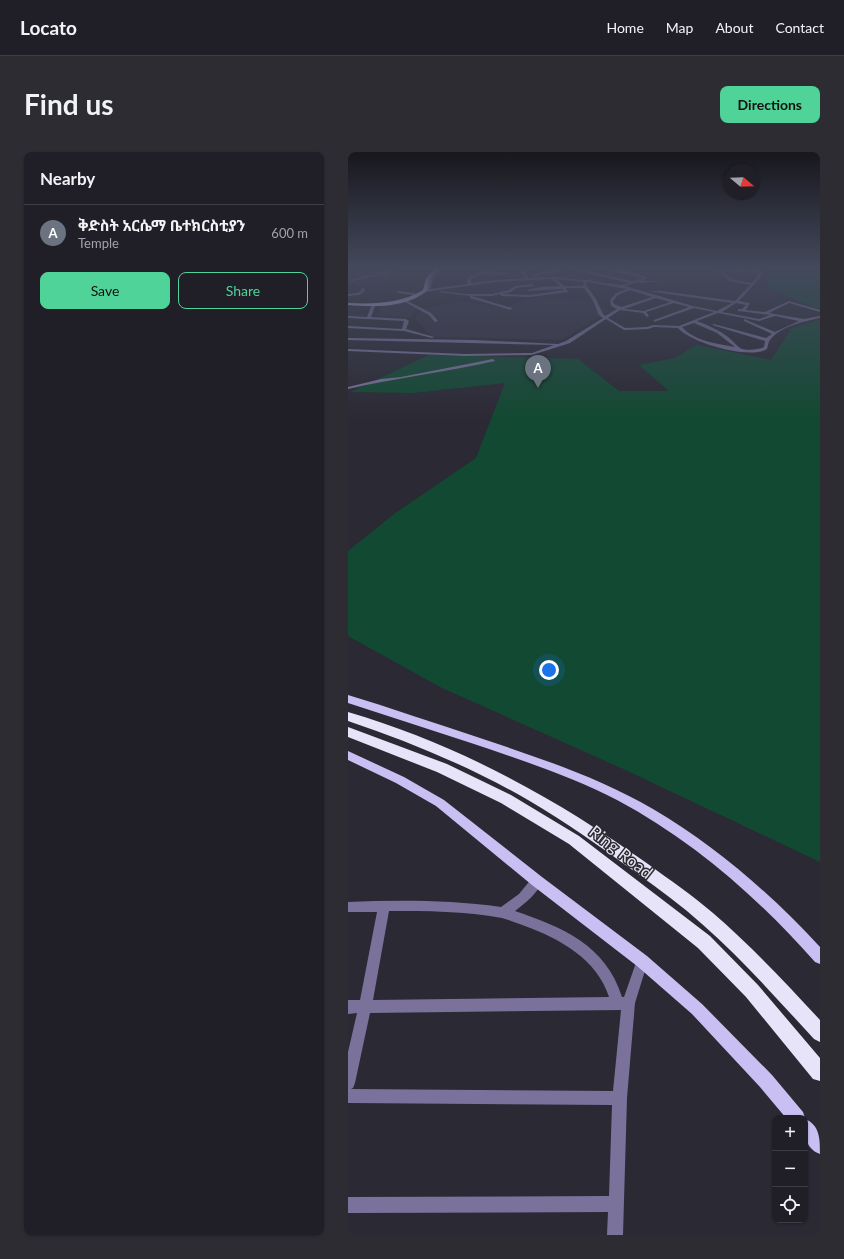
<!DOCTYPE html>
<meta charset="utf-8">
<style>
:root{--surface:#201f27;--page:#2d2c33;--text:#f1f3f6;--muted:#a2a2a7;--line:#3d3d44;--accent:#4fd399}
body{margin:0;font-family:Lato,"Noto Sans Ethiopic",sans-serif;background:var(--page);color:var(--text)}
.controls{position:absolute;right:12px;bottom:12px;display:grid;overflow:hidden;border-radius:8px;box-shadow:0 1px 3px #0004}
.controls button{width:36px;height:36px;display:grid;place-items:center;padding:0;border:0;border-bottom:1px solid var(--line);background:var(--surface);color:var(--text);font:20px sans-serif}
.compass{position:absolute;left:376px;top:12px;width:36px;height:36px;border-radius:50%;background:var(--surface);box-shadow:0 1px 3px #0004;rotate:109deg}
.you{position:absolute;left:201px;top:518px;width:14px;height:14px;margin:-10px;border:3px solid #fff;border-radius:50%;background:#1a73e8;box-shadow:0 0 0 6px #1a73e833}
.badge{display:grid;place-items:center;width:26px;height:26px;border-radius:50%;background:var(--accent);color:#fff;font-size:13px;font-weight:700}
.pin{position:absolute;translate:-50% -33px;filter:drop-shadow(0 1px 2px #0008)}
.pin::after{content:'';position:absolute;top:21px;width:14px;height:12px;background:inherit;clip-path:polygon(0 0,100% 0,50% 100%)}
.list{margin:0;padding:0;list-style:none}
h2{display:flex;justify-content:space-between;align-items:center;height:52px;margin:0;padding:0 16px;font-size:17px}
h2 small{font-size:13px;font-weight:400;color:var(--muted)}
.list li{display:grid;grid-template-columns:26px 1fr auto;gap:12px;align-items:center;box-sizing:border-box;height:56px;padding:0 16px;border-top:1px solid var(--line)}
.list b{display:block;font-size:15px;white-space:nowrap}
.list p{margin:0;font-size:13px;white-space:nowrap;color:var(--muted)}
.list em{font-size:13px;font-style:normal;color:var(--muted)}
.actions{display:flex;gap:8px;padding:12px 16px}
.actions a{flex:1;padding:9px 0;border:1px solid var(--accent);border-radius:8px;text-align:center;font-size:14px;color:var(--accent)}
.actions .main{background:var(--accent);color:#111}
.icon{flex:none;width:22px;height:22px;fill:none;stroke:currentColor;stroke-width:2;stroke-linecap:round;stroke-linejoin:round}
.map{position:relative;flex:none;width:472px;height:1083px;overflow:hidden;border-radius:8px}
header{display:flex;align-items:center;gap:24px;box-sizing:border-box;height:56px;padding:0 20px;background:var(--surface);border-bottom:1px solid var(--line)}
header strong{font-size:19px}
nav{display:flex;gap:22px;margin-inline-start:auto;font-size:14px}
.intro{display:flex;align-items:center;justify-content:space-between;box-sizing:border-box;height:96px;padding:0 24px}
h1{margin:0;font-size:28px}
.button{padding:10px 18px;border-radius:8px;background:var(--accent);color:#111;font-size:14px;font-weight:700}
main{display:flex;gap:24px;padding:0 24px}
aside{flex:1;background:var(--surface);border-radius:8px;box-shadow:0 1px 3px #0004}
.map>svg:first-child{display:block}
.built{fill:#353242}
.green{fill:#124932}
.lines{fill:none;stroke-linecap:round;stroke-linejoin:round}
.minor{fill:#7a729b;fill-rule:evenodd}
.major{fill:#c9bff2;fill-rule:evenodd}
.highway{fill:#e7e3f8;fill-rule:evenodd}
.labels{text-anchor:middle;stroke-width:3;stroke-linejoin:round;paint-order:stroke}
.near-street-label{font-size:17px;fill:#e6e5ec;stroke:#2b2934}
</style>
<header>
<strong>Locato</strong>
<nav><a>Home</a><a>Map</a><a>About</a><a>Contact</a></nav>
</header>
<div class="intro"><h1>Find us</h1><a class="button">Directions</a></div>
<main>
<aside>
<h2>Nearby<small></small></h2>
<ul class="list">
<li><span class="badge" style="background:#6b7280">A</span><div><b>ቅድስት አርሴማ ቤተክርስቲያን</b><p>Temple</p></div><em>600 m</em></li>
</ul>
<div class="actions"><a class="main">Save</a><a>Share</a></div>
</aside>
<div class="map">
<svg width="472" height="1083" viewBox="0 0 472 1083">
<rect width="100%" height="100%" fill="#2b2934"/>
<g class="built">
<polygon points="0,117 61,117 23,136 0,131"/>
<polygon points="183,146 234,148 262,158 213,188 83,185 67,166 72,158 111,149 156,156"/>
<polygon points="57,150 68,156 63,166 30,164 34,153"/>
</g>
<g class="green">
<polygon points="422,117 472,117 472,157 419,136"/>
<polygon points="472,168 472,710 271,615 94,536 0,484 0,399 46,362 128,306 157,231 65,241 2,240 81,203 230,207 271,239 321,239 291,213 327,206 348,193 423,208 444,176"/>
</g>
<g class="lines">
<g class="minor">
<polygon points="38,117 42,117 41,121 4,129 2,128 38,119"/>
<path d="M90,117H94L87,123L82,137L119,132V127C126,121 139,117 148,117L141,120L162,121C148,126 137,118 123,127V131L148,128L177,126L171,117H175L180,126L205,125L238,128L243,127L244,129L273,133L281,131L224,117H230L284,129L295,126L252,117C267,117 287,119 300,126L293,129H314L292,131L290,130L277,134L345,154L369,159L384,151L299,139H314L387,149L402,133L381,129L371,119L345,117L410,119L408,117H412L415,121L414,124L391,149L402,151L398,158L417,160L441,149L472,158V160L441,151L421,161L456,167L472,164V166C457,169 431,175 422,188C420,190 420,194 419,197C402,208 343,191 330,176L306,175L300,177L276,178L258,167L222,191L184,203L117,204L0,199V197L117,202L184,201L206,193L0,188V186L127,188L210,192L218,189L255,166L251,163L244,147L236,136H218L220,140L182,145L153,144L152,142L144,144H124L164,156L163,158L122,146V144L91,140L93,139L118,142H144L161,138L167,134L185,132L186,134L168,136L163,140L154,142L182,143L216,138L214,137L181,139L179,138L193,135L212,134L204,127L148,130L76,140L83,123ZM375,119L411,121L404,131L383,127ZM208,127L236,130L235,134H216ZM239,130L279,137L268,141L262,148L263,154L269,157L257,164L255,162L248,147L238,133ZM282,138L304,145L273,155L266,152L265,149L270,143ZM308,146L322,150L296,159L276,157ZM326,151L341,155L306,168V170L346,156L366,160L331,174L305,173L299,175L277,176L260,166L272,158L295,161L299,165L301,164L298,160ZM388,151L398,153L394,157H390V159L422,163L411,167L374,160ZM370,161L411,169L427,164L451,169L427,180L396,167V169L424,182L418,186L366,172L364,173L417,189L416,195C410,198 397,199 392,196C388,193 384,188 380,185C371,178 360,173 349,169ZM346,171L369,181L387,195C370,192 346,189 334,175Z"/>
<polygon points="213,118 214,120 193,122 188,125 186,124 192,120"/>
<polygon points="14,136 16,136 17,139 11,143 0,144 0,142 9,141 13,139"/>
<polygon points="50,139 66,141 68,142 66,143 49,141"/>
<polygon points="56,147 83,161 90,169 87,170 81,163 55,149"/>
<polygon points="26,151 28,152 23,165 58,167 61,169 58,177 86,185 84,186 56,179 0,176 0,174 54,177 56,169 0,166 0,164 19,165 24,152"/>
<path d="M145,207L147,209C98,220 48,226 0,237V235L33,227L53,225Z"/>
<path d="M189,724L193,725L195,729C189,742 177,751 167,759C214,775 258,793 274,845H276L290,805L294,803L298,805L300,809L287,851L279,946L275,1083H259L260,1060L0,1061V1045L261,1044L264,953L0,951V900L9,861L0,862V848H12L29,760H0V750C51,748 102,748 153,755L171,742L185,725ZM41,759C78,759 118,759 154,766C162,768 170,772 177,774C212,787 249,807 261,845L25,848ZM273,858L265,939L3,937L5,936L7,931L22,861Z"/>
</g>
<g class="major">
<path d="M87,117H91L82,126L79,139C58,156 26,155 0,153V151C26,152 52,152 75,138L78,126Z"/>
<path d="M0,543C43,556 86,571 129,585C189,605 250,625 305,657C368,694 423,742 472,795V812L467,810C410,746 346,689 269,648C223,624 173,608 123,591C82,578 41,564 0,551Z"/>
<polygon points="0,599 56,625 96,648 194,725 299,804 354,852 424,923 455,960 457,966 438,966 412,935 344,862 289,814 184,733 88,654 48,631 0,608"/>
<path d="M457,967C472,973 472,987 472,1002C456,996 457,982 457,967Z"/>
</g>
<g class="highway">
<path d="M0,560C109,592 208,646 300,712C322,728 344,743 365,761C403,794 438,831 472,868V890L466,887C430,848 394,807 354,772C334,754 312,738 290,722C254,696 218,670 180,648C123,615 62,590 0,569Z"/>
<polygon points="0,575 99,612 163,643 231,684 362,784 410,833 472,906 472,929 465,927 398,845 350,796 221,692 153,651 89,620 0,585"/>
</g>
</g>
<linearGradient id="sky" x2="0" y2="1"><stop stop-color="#18171d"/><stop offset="0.43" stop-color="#44495c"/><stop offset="1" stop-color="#44495c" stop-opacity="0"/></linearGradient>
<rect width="472" height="269" fill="url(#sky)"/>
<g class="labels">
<g class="near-street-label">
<text transform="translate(273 700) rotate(38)" y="6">Ring Road</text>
</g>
</g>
</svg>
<div class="controls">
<button>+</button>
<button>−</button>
<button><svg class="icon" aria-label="locate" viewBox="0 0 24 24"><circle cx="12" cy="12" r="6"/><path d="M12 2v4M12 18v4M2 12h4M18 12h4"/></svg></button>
</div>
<svg class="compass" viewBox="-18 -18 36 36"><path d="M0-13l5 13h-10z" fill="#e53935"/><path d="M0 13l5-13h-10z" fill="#a2a2a7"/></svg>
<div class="you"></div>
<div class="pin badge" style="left:190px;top:236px;background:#6b7280">A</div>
</div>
</main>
